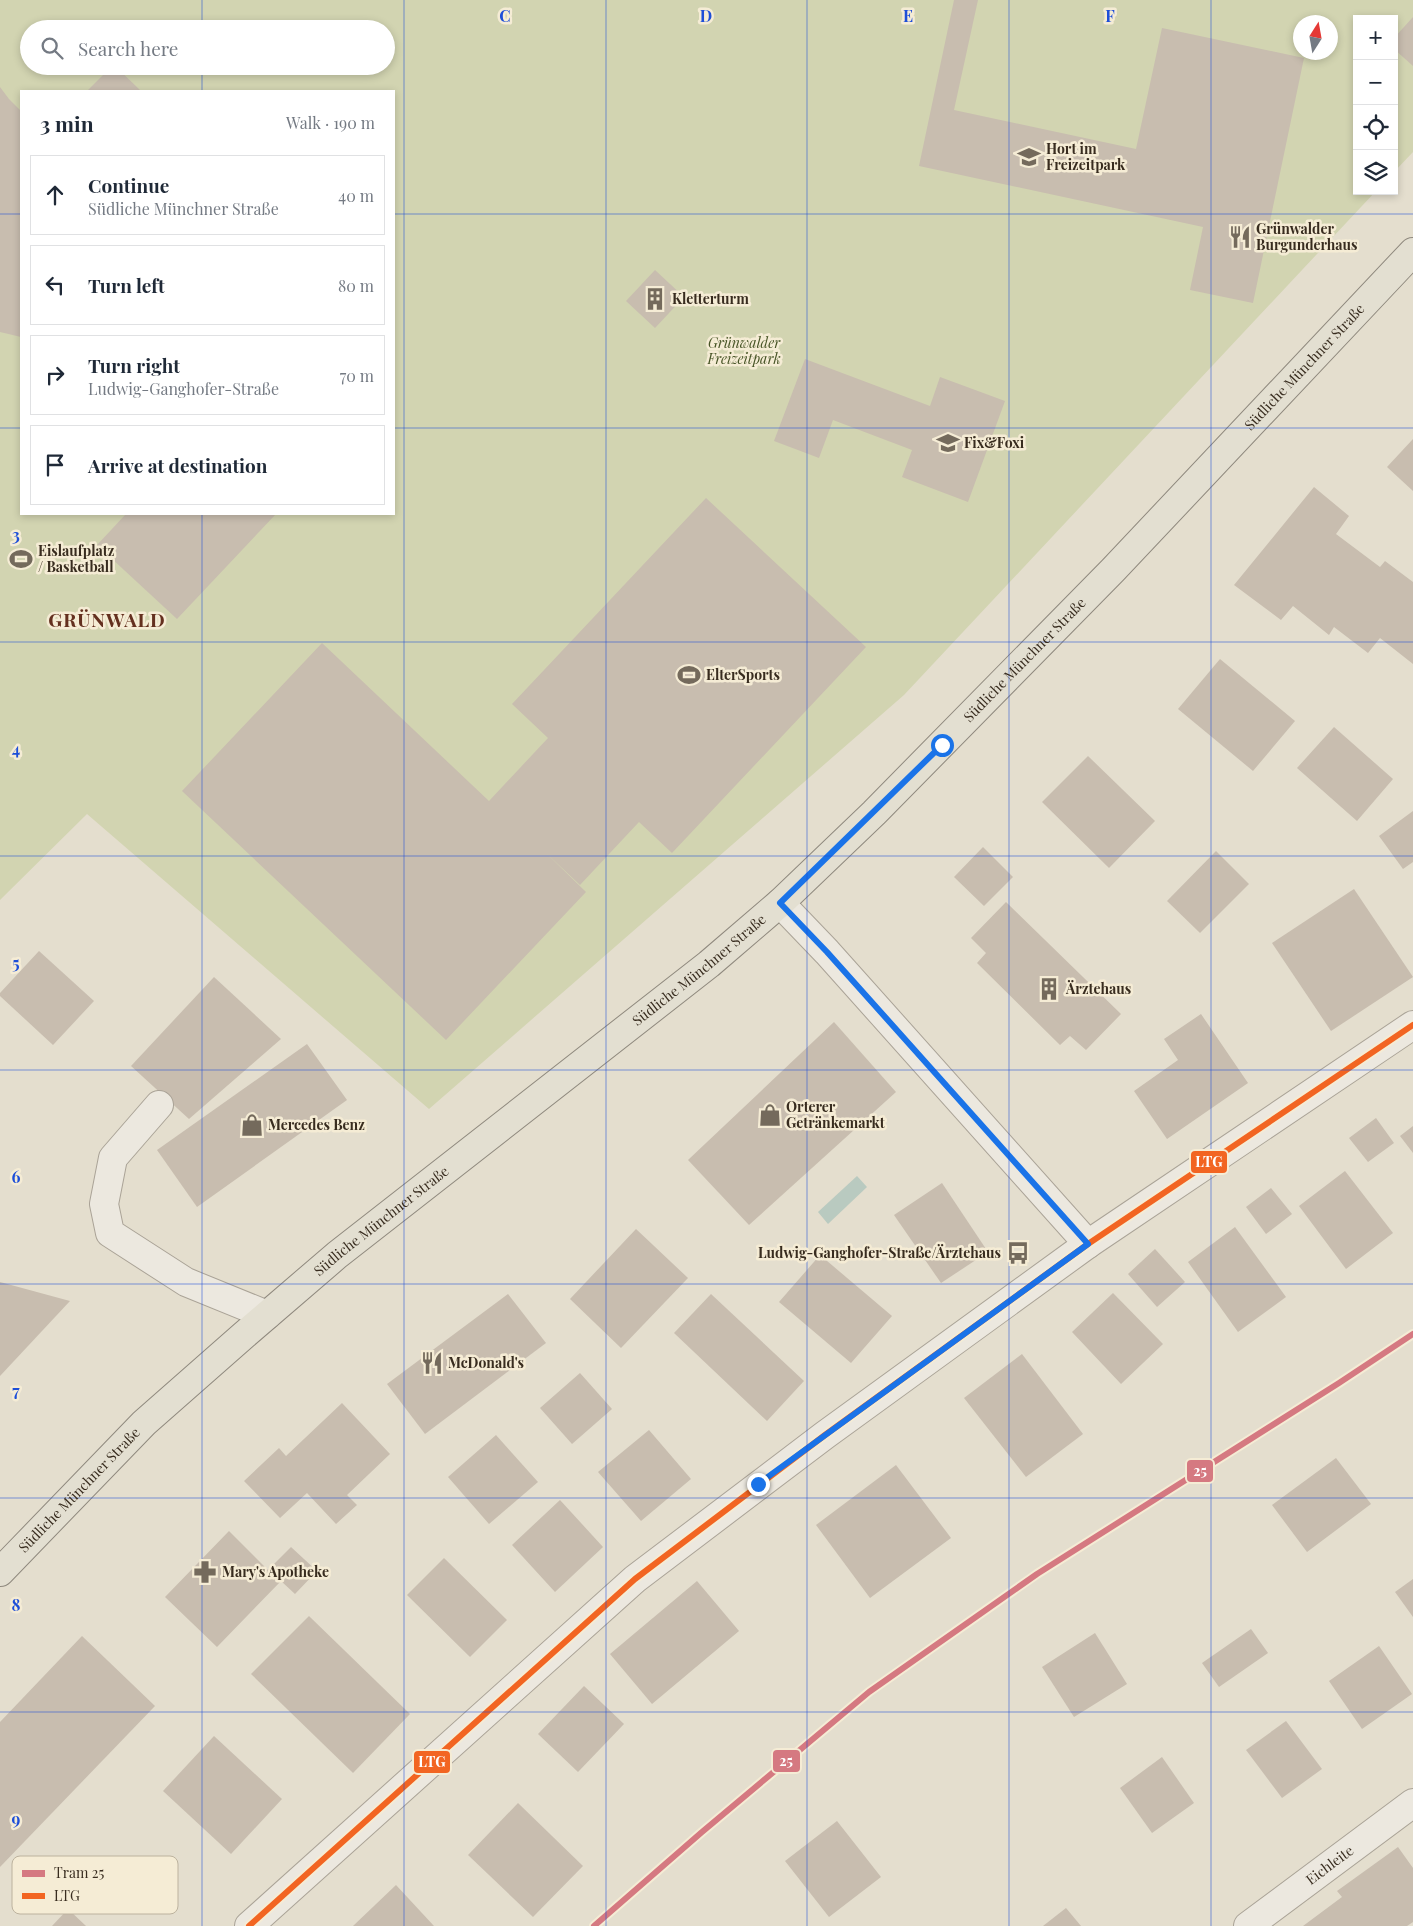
<!DOCTYPE html>
<meta charset="utf-8">
<style>
:root{--surface:#fff;--page:#f6f6f7;--text:#1f2937;--muted:#747a83;--line:#e0e1e3}
body{margin:0;font-family:"Playfair Display",serif;background:var(--page);color:var(--text)}
.controls{position:absolute;right:15px;top:15px;display:grid;overflow:hidden;border-radius:0px;box-shadow:0 2px 8px #0003}
.controls button{width:45px;height:45px;display:grid;place-items:center;padding:0;border:0;border-bottom:1px solid var(--line);background:var(--surface);color:var(--text);font:25px sans-serif}
.compass{position:absolute;left:1293px;top:15px;width:45px;height:45px;border-radius:50%;background:var(--surface);box-shadow:0 2px 8px #0003;rotate:11deg}
.stop{position:absolute;width:15px;height:15px;margin:-11px;border:4px solid #1a73e8;border-radius:50%;background:#fff}
.stop.end{background:#1a73e8;border-color:#fff;box-shadow:0 1px 5px #0008}
.list{margin:0;padding:0;list-style:none}
h2{display:flex;justify-content:space-between;align-items:center;height:65px;margin:0;padding:0 20px;font-size:21px}
h2 small{font-size:16px;font-weight:400;color:var(--muted)}
.list li{display:grid;grid-template-columns:32px 1fr auto;gap:15px;align-items:center;box-sizing:border-box;height:80px;margin:0 10px 10px;padding:0 10px;border:1px solid var(--line);border-radius:0px}
.list b{display:block;font-size:19px;white-space:nowrap}
.list p{margin:0;font-size:16px;white-space:nowrap;color:var(--muted)}
.list em{font-size:16px;font-style:normal;color:var(--muted)}
.icon{flex:none;width:28px;height:28px;fill:none;stroke:currentColor;stroke-width:2;stroke-linecap:round;stroke-linejoin:round}
.map{position:relative;flex:none;width:1413px;height:1926px;overflow:hidden}
.search{position:absolute;background:var(--surface);box-shadow:0 2px 8px #0003;left:20px;top:20px;width:375px;height:55px;display:flex;align-items:center;gap:12px;box-sizing:border-box;padding:0 18px;border-radius:28px;color:var(--muted);font-size:19px}
.panel{position:absolute;background:var(--surface);box-shadow:0 2px 8px #0003;left:20px;top:90px;width:375px;height:425px;border-radius:0px}
.map>svg:first-child{display:block}
.green{fill:#d2d4b1;fill-rule:evenodd}
.water{fill:#b9cac0}
.building{fill:#c8bdaf}
.lines{fill:none;stroke-linecap:round;stroke-linejoin:round}
.minor-casing{stroke:#aaa397;stroke-width:30}
.major-casing{stroke:#8f897e;stroke-width:30}
.minor{stroke:#ece8df;stroke-width:28}
.major{stroke:#e3dfd1;stroke-width:28}
.bus-1-casing{stroke:#f5ecd5;stroke-width:10}
.bus-1{stroke:#f26522;stroke-width:6}
.tram-1-casing{stroke:#f5ecd5;stroke-width:10}
.tram-1{stroke:#d57981;stroke-width:6}
.route{stroke:#1a73e8;stroke-width:6}
.grid{fill:none;stroke:#1d4ed8;stroke-width:1;stroke-opacity:0.55}
.labels{text-anchor:middle;stroke-width:5;stroke-linejoin:round;paint-order:stroke}
.poi-label{font-size:14px;font-weight:bold;fill:#382c1f;stroke:#f5ecd5;text-anchor:start}
.park-label{font-size:14px;font-style:italic;fill:#475426;stroke:#f5ecd5}
.street-label{font-size:14px;fill:#382c1f;stroke:#f5ecd5}
.district-label{font-size:19px;font-weight:bold;letter-spacing:1px;fill:#64301f;stroke:#f5ecd5}
.key{fill:#f5ecd5;stroke:#bcb29e;stroke-width:1}
.key-label{font-size:14px;fill:#382c1f}
.grid-label{font-size:16px;text-anchor:middle;font-weight:bold;fill:#1d4ed8;stroke:#f5ecd5;stroke-width:5;stroke-linejoin:round;paint-order:stroke}
.line-badge{stroke:#f5ecd5;stroke-width:2}
.badge-label{font-size:14px;text-anchor:middle;font-weight:bold;fill:#fff}
</style>
<div class="map">
<svg width="1413" height="1926" viewBox="0 0 1413 1926">
<rect width="100%" height="100%" fill="#e4dece"/>
<path class="green" d="M0,0H1413V152L1394,172V19H1357V191H1376L904,695L429,1109L87,814L0,900ZM1300,22H1330V52H1300ZM29,29H386V66H29ZM21,91H394V514H21Z"/>
<polygon class="water" points="857,1176 867,1187 828,1224 818,1212"/>
<g class="building">
<polygon points="954,0 978,0 954,110 1136,149 1162,28 1304,58 1253,303 1190,290 1203,227 919,166"/>
<polygon points="1413,17 1413,66 1394,49 1394,38"/>
<polygon points="112,66 115,66 141,91 87,91"/>
<polygon points="0,87 9,99 21,111 21,337 0,332"/>
<polygon points="655,270 684,297 655,328 626,301"/>
<polygon points="805,359 930,406 940,377 1005,401 968,502 902,477 912,450 833,420 819,458 774,441"/>
<polygon points="1413,439 1413,491 1387,467"/>
<polygon points="1314,487 1349,516 1336,534 1380,567 1385,561 1413,582 1413,664 1380,638 1368,653 1334,627 1329,635 1293,606 1281,620 1234,585"/>
<polygon points="706,498 866,647 672,853 639,822 580,885 545,852 586,892 446,1040 182,791 322,643 489,801 548,738 512,704"/>
<polygon points="126,514 276,514 177,619 97,545"/>
<polygon points="1220,659 1295,721 1253,771 1178,709"/>
<polygon points="1334,727 1393,779 1357,821 1297,768"/>
<polygon points="1088,756 1155,821 1109,868 1042,802"/>
<polygon points="1413,811 1413,862 1403,869 1379,836"/>
<polygon points="983,847 1013,877 984,906 954,877"/>
<polygon points="1216,851 1249,884 1200,933 1167,901"/>
<polygon points="1354,889 1413,977 1331,1031 1272,943"/>
<polygon points="1006,902 1121,1014 1086,1050 1070,1036 1060,1045 977,963 986,953 971,938"/>
<polygon points="39,951 94,1001 53,1045 0,996 0,993"/>
<polygon points="214,977 281,1039 189,1119 131,1066"/>
<polygon points="1201,1014 1248,1083 1167,1139 1134,1091 1178,1060 1164,1039"/>
<polygon points="834,1022 896,1092 749,1225 688,1160"/>
<polygon points="307,1044 347,1100 197,1207 157,1150"/>
<polygon points="1376,1118 1394,1143 1368,1162 1349,1138"/>
<polygon points="1413,1126 1413,1153 1400,1136"/>
<polygon points="1345,1171 1393,1233 1346,1269 1299,1206"/>
<polygon points="942,1183 988,1252 941,1283 894,1215"/>
<polygon points="1271,1188 1292,1214 1266,1234 1246,1207"/>
<polygon points="1235,1227 1286,1297 1238,1332 1188,1262"/>
<polygon points="636,1229 688,1278 621,1348 570,1299"/>
<polygon points="1155,1249 1185,1282 1157,1307 1128,1274"/>
<polygon points="820,1255 892,1316 851,1363 779,1302"/>
<polygon points="0,1282 70,1301 0,1376"/>
<polygon points="1113,1293 1163,1344 1121,1384 1072,1332"/>
<polygon points="508,1294 546,1343 425,1434 387,1384"/>
<polygon points="711,1294 804,1381 767,1421 674,1333"/>
<polygon points="1022,1354 1083,1434 1026,1477 964,1398"/>
<polygon points="580,1373 612,1409 572,1444 540,1408"/>
<polygon points="342,1403 390,1454 347,1495 357,1505 336,1524 307,1493 280,1518 244,1481 279,1448 286,1456"/>
<polygon points="649,1430 691,1479 641,1521 598,1472"/>
<polygon points="496,1435 538,1482 489,1524 448,1477"/>
<polygon points="1336,1458 1371,1504 1307,1552 1272,1505"/>
<polygon points="896,1465 951,1538 870,1598 816,1525"/>
<polygon points="560,1500 603,1547 555,1592 512,1545"/>
<polygon points="229,1531 268,1570 291,1547 317,1571 295,1594 281,1581 217,1647 165,1597"/>
<polygon points="444,1558 507,1620 470,1657 407,1595"/>
<polygon points="1413,1579 1413,1617 1395,1592"/>
<polygon points="697,1581 739,1631 652,1704 610,1654"/>
<polygon points="309,1616 410,1714 353,1773 251,1674"/>
<polygon points="1251,1629 1268,1653 1219,1687 1202,1663"/>
<polygon points="1095,1633 1127,1684 1074,1717 1042,1667"/>
<polygon points="82,1636 155,1706 0,1867 0,1722"/>
<polygon points="1379,1646 1412,1694 1362,1729 1329,1681"/>
<polygon points="584,1686 624,1724 578,1772 538,1734"/>
<polygon points="1286,1721 1322,1769 1282,1798 1246,1750"/>
<polygon points="214,1736 282,1799 231,1854 163,1791"/>
<polygon points="1162,1757 1194,1803 1152,1833 1120,1788"/>
<polygon points="518,1803 583,1866 533,1917 468,1855"/>
<polygon points="837,1821 881,1877 829,1917 785,1861"/>
<polygon points="1398,1847 1413,1868 1413,1922 1407,1926 1303,1926 1342,1897 1337,1891"/>
<polygon points="396,1885 434,1926 353,1926"/>
<polygon points="1066,1908 1081,1926 1043,1926"/>
<polygon points="68,1909 86,1926 52,1926"/>
</g>
<g class="lines">
<defs>
<g id="minor">
<polyline points="780,903 827,952 1088,1244"/>
<polyline points="159,1105 113,1158 104,1204 110,1233 186,1282 267,1315"/>
<polyline points="249,1926 635,1579 825,1435 1088,1244 1413,1025"/>
<path id="s1" d="M1248,1926L1413,1803"/>
</g>
<g id="major">
<path id="s2" d="M0,1572L144,1423L244,1335L337,1255L709,964L780,903L874,813L1113,570L1413,252"/>
</g>
</defs>
<use href="#minor" class="minor-casing"/>
<use href="#major" class="major-casing"/>
<use href="#minor" class="minor"/>
<use href="#major" class="major"/>
<defs>
<polyline id="bus-1" points="249,1926 635,1579 825,1435 1088,1244 1413,1025"/>
</defs>
<use href="#bus-1" class="bus-1-casing"/>
<use href="#bus-1" class="bus-1"/>
<defs>
<polyline id="tram-1" points="594,1926 702,1832 869,1692 1037,1574 1339,1383 1413,1334"/>
</defs>
<use href="#tram-1" class="tram-1-casing"/>
<use href="#tram-1" class="tram-1"/>
</g>
<g class="lines">
<polyline class="route" points="758,1484 1088,1244 827,952 780,903 942,745"/>
</g>
<path class="grid" d="M202,0V29M404,0V1926M606,0V1926M807,0V1926M1009,0V1926M1211,0V1926M202,66V91M0,214H21M394,214H1413M0,428H21M394,428H1413M202,514V1926M0,642H1413M0,856H1413M0,1070H1413M0,1284H1413M0,1498H1413M0,1712H1413"/>
<defs>
<symbol id="school-bare" viewBox="-9 -9 18 18"><path d="M0-5L7-2L0 1L-7-2ZM-4 1L0 2.5L4 1V4Q0 6-4 4Z" fill="#746a5c" stroke="#f5ecd5" stroke-width="2.5" paint-order="stroke"/></symbol>
<symbol id="restaurant-bare" viewBox="-9 -9 18 18"><path d="M-5-6h1v4h1v-4h1v4h1v-4h1v5L-1.5 .5V6h-2V.5L-5-1ZM5-6V6H3V1.5H1.5Q1.5-4 5-6Z" fill="#746a5c" stroke="#f5ecd5" stroke-width="2.5" paint-order="stroke"/></symbol>
<symbol id="building-bare" viewBox="-9 -9 18 18"><path d="M-4-6H4V6H1V3H-1V6H-4ZM-2.5-4.3h1.7v1.8h-1.7ZM.8-4.3h1.7v1.8H.8ZM-2.5-1h1.7V.8h-1.7ZM.8-1h1.7V.8H.8Z" fill="#746a5c" stroke="#f5ecd5" stroke-width="2.5" paint-order="stroke"/></symbol>
<symbol id="stadium-bare" viewBox="-9 -9 18 18"><path d="M0-5a6.5 5 0 1 0 0 10a6.5 5 0 1 0 0-10ZM-3.5-1.8h7v3.6h-7Z" fill="#746a5c" stroke="#f5ecd5" stroke-width="2.5" paint-order="stroke"/></symbol>
<symbol id="shop-bare" viewBox="-9 -9 18 18"><path d="M-5-2.5h2.3a2.7 3.5 0 0 1 5.4 0H5L5.5 6h-11ZM-1.5-2.5h3a1.5 2.3 0 0 0-3 0Z" fill="#746a5c" stroke="#f5ecd5" stroke-width="2.5" paint-order="stroke"/></symbol>
<symbol id="bus-bare" viewBox="-9 -9 18 18"><path d="M-5-6H5V4H4V6H2V4H-2V6H-4V4H-5ZM-3.5-4V0h7V-4ZM-3.5 1.2v1.5H-2V1.2ZM2 1.2v1.5H3.5V1.2Z" fill="#746a5c" stroke="#f5ecd5" stroke-width="2.5" paint-order="stroke"/></symbol>
<symbol id="pharmacy-bare" viewBox="-9 -9 18 18"><path d="M-2-6h4v4h4v4h-4v4h-4v-4h-4v-4h4Z" fill="#746a5c" stroke="#f5ecd5" stroke-width="2.5" paint-order="stroke"/></symbol>
</defs>
<g fill-rule="evenodd">
<use href="#school-bare" x="1013" y="141" width="32" height="32"/>
<use href="#restaurant-bare" x="1224" y="221" width="32" height="32"/>
<use href="#building-bare" x="639" y="283" width="32" height="32"/>
<use href="#school-bare" x="932" y="427" width="32" height="32"/>
<use href="#stadium-bare" x="5" y="543" width="32" height="32"/>
<use href="#stadium-bare" x="673" y="659" width="32" height="32"/>
<use href="#building-bare" x="1033" y="973" width="32" height="32"/>
<use href="#shop-bare" x="754" y="1099" width="32" height="32"/>
<use href="#shop-bare" x="236" y="1109" width="32" height="32"/>
<use href="#bus-bare" x="1002" y="1237" width="32" height="32"/>
<use href="#restaurant-bare" x="416" y="1347" width="32" height="32"/>
<use href="#pharmacy-bare" x="189" y="1556" width="32" height="32"/>
</g>
<g class="labels">
<g class="poi-label">
<text x="1046" y="154">Hort im<tspan x="1046" dy="16">Freizeitpark</tspan></text>
<text x="1256" y="234">Grünwalder<tspan x="1256" dy="16">Burgunderhaus</tspan></text>
<text x="672" y="304">Kletterturm</text>
<text x="964" y="448">Fix&amp;Foxi</text>
<text x="38" y="556">Eislaufplatz<tspan x="38" dy="16">/ Basketball</tspan></text>
<text x="706" y="680">ElterSports</text>
<text x="1066" y="994">Ärztehaus</text>
<text x="786" y="1112">Orterer<tspan x="786" dy="16">Getränkemarkt</tspan></text>
<text x="268" y="1130">Mercedes Benz</text>
<text x="1001" y="1258" text-anchor="end">Ludwig-Ganghofer-Straße/Ärztehaus</text>
<text x="448" y="1368">McDonald's</text>
<text x="222" y="1577">Mary's Apotheke</text>
</g>
<g class="park-label">
<text x="744" y="348">Grünwalder<tspan x="744" dy="16">Freizeitpark</tspan></text>
</g>
<g class="street-label">
<text dy="5" stroke="none"><textPath href="#s2" startOffset="1779">Südliche Münchner Straße</textPath></text>
<text dy="5" stroke="none"><textPath href="#s2" startOffset="1374">Südliche Münchner Straße</textPath></text>
<text dy="5" stroke="none"><textPath href="#s2" startOffset="924">Südliche Münchner Straße</textPath></text>
<text dy="5" stroke="none"><textPath href="#s2" startOffset="519">Südliche Münchner Straße</textPath></text>
<text dy="5" stroke="none"><textPath href="#s2" startOffset="114">Südliche Münchner Straße</textPath></text>
<text dy="5" stroke="none"><textPath href="#s1" startOffset="102">Eichleite</textPath></text>
</g>
<g class="district-label">
<text x="107" y="627">GRÜNWALD</text>
</g>
</g>
<rect x="12" y="1856" width="166" height="58" rx="8" class="key"/>
<rect x="22" y="1870" width="23" height="7" fill="#d57981"/>
<rect x="22" y="1893" width="23" height="6" fill="#f26522"/>
<g class="key-label">
<text x="54" y="1878">Tram 25</text>
<text x="54" y="1901">LTG</text>
</g>
<g class="grid-label">
<text x="505" y="22">C</text>
<text x="706" y="22">D</text>
<text x="908" y="22">E</text>
<text x="1110" y="22">F</text>
<text x="16" y="541">3</text>
<text x="16" y="755">4</text>
<text x="16" y="969">5</text>
<text x="16" y="1183">6</text>
<text x="16" y="1397">7</text>
<text x="16" y="1611">8</text>
<text x="16" y="1825">9</text>
</g>
<g class="line-badge">
<rect x="1190" y="1150" width="38" height="24" rx="5" fill="#f26522"/>
<rect x="1186" y="1459" width="28" height="24" rx="5" fill="#d57981"/>
<rect x="772" y="1749" width="29" height="24" rx="5" fill="#d57981"/>
<rect x="413" y="1750" width="38" height="24" rx="5" fill="#f26522"/>
</g>
<g class="badge-label">
<text x="1209" y="1167">LTG</text>
<text x="1200" y="1476">25</text>
<text x="786" y="1766">25</text>
<text x="432" y="1767">LTG</text>
</g>
</svg>
<div class="controls">
<button>+</button>
<button>−</button>
<button><svg class="icon" aria-label="locate" viewBox="0 0 24 24"><circle cx="12" cy="12" r="6"/><path d="M12 2v4M12 18v4M2 12h4M18 12h4"/></svg></button>
<button><svg class="icon" aria-label="layers" viewBox="0 0 24 24"><path d="M12 4l9 5-9 5-9-5zM3 14l9 5 9-5"/></svg></button>
</div>
<svg class="compass" viewBox="-18 -18 36 36"><path d="M0-13l5 13h-10z" fill="#e53935"/><path d="M0 13l5-13h-10z" fill="#747a83"/></svg>
<div class="stop" style="left:942px;top:745px"></div>
<div class="stop end" style="left:758px;top:1484px"></div>
<div class="search"><svg class="icon" aria-label="search" viewBox="0 0 24 24"><circle cx="10" cy="10" r="6"/><path d="M15 15l6 6"/></svg>Search here</div>
<section class="panel">
<h2>3 min<small>Walk · 190 m</small></h2>
<ul class="list">
<li><svg class="icon" aria-label="ahead" viewBox="0 0 24 24"><path d="M12 20V5M6 11l6-6 6 6"/></svg><div><b>Continue</b><p>Südliche Münchner Straße</p></div><em>40 m</em></li>
<li><svg class="icon" aria-label="left" viewBox="0 0 24 24"><path d="M17 20v-9H6M10 6l-5 5 5 5"/></svg><div><b>Turn left</b></div><em>80 m</em></li>
<li><svg class="icon" aria-label="right" viewBox="0 0 24 24"><path d="M7 20v-9h11M14 6l5 5-5 5"/></svg><div><b>Turn right</b><p>Ludwig-Ganghofer-Straße</p></div><em>70 m</em></li>
<li><svg class="icon" aria-label="arrive" viewBox="0 0 24 24"><path d="M6 21V4h12l-3 4 3 4H6"/></svg><div><b>Arrive at destination</b></div></li>
</ul>
</section>
</div>
